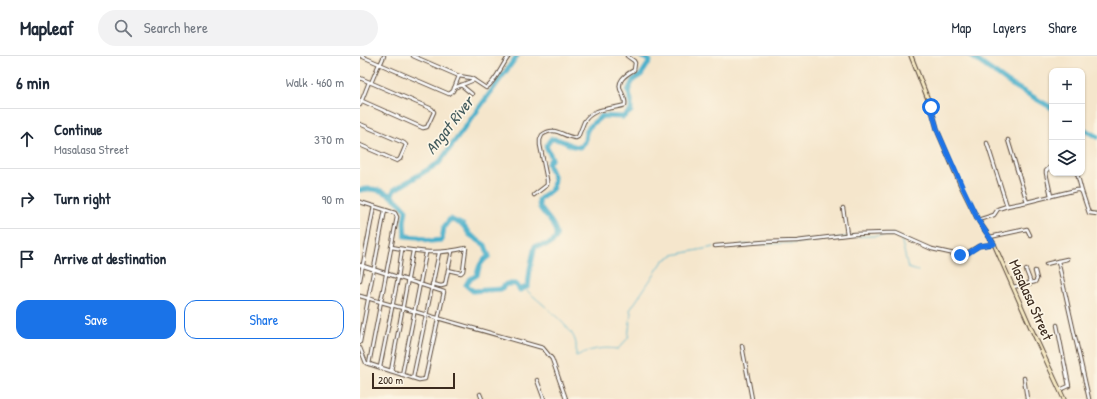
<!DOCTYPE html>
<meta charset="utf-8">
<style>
:root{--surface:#fff;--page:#f2f2f3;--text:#1f2937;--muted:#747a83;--line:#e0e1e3;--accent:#1a73e8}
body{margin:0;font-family:"Patrick Hand",sans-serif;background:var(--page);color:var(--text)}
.controls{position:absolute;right:12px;top:12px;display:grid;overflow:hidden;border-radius:8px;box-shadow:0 1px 3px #0004}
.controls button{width:36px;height:36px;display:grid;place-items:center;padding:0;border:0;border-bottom:1px solid var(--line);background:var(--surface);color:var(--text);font:20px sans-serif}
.scale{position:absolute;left:12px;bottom:10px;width:83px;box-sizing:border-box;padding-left:4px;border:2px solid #3b2a1e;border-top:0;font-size:11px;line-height:14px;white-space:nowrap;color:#3b2a1e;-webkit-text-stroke:3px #fcf5e5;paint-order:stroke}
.stop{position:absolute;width:12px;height:12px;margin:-9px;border:3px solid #1a73e8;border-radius:50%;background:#fff}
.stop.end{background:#1a73e8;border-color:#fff;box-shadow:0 1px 4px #0008}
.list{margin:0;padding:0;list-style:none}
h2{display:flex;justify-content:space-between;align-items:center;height:52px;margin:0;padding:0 16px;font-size:17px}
h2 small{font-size:13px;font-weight:400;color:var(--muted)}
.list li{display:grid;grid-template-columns:26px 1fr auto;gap:12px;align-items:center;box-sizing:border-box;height:60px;padding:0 16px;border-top:1px solid var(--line)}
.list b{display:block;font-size:15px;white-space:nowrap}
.list p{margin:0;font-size:13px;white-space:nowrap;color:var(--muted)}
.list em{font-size:13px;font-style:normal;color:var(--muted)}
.actions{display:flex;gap:8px;padding:12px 16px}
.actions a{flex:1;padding:9px 0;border:1px solid var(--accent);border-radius:12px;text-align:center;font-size:14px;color:var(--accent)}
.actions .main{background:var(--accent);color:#fff}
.icon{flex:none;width:22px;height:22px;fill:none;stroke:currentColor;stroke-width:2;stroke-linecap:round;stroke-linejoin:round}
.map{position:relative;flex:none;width:737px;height:343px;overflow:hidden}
header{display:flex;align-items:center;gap:24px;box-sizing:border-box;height:56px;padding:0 20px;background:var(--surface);border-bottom:1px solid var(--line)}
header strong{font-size:19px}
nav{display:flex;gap:22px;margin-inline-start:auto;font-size:14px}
.search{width:280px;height:36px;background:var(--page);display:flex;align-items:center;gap:10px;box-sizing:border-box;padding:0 14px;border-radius:22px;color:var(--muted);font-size:15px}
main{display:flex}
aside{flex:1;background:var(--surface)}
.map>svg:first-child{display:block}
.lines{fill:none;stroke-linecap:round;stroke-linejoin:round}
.stream{stroke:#4cb0cb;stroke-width:1}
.river{stroke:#4cb0cb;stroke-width:5}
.street-casing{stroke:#574638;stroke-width:4.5}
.secondary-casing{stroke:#574638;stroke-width:5}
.street{stroke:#fff;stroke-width:2.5}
.secondary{stroke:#f6e9c3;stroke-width:3}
.route{stroke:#1a73e8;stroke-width:5}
.labels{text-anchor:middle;stroke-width:3.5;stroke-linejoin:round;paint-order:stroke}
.street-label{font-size:15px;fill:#3b2a1e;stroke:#fcf5e5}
.water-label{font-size:16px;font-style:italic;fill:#41595b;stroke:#fcf5e5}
</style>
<header>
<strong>Mapleaf</strong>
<div class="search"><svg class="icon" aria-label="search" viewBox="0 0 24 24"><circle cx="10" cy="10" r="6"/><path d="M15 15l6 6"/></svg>Search here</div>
<nav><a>Map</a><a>Layers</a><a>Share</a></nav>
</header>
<main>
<aside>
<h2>6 min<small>Walk · 460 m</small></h2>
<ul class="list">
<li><svg class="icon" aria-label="ahead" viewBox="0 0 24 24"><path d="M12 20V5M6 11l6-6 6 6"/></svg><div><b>Continue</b><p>Masalasa Street</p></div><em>370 m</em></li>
<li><svg class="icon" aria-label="right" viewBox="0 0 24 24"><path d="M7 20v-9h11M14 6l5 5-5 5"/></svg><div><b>Turn right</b></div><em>90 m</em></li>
<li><svg class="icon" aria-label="arrive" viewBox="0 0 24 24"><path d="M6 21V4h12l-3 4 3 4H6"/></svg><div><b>Arrive at destination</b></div></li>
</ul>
<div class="actions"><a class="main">Save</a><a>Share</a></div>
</aside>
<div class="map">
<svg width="737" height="343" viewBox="0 0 737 343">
<rect width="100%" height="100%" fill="#fcf5e5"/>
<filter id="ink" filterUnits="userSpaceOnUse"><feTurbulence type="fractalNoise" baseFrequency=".025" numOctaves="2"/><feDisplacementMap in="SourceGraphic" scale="8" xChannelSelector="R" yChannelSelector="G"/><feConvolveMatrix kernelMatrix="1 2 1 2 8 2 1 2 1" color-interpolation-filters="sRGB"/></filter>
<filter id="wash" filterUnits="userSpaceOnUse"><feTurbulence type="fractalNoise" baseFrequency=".012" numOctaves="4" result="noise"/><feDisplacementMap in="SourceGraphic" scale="16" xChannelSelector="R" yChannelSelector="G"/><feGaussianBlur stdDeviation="0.9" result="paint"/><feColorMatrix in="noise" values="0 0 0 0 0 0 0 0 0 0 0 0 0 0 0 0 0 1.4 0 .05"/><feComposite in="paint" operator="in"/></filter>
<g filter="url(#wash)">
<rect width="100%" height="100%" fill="#f5e6cc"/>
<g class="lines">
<g class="stream">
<polyline points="381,189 436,187 487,181 534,179 541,182 548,212 558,215"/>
<path d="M164,232C176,243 211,270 215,284C217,288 216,295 216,300C232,293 241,291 258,293L268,282L271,257L270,254L303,205L313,199L354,191"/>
</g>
<g class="river">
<polyline points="611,0 649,27 692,52"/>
<polyline points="722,72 737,81"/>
<path d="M0,134C19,130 34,139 46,154L44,166L45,180L58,181L71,185L82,184L84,171L90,163L103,169L110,179L125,189L129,200C121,205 119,210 117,219L109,224L106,229L113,235L141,233L146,228H156L160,234L168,230L170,213L175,190C187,190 202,186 194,171C191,164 185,159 181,153C179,151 179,147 179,144L193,132L194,122L188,108L192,102L186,90L191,83C204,82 208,91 220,91L225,86C225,71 231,69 242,60L263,61L271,55V44L268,35L273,24L281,19L290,5L281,0"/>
<polyline points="31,140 34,134 79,107 157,0"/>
</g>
</g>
</g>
<g filter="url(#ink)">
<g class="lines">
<defs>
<g id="street">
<polyline points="1,0 89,38 93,35 99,20"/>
<path d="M53,0L99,20L111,22L126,32C135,27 142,9 149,0"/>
<polyline points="20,9 24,0"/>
<polyline points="0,22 72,53 74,56 67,71 63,72 0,44"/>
<polyline points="11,27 19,8"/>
<polyline points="101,29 112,38"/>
<polyline points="94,32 114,24"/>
<polyline points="0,49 9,26"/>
<polyline points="0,68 44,87 46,89 40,103 37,105 0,89"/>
<polyline points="648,84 667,146"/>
<polyline points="627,87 647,150"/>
<polyline points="689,112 686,115 686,117 691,140"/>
<polyline points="717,117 722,136"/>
<path d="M174,139L187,129V124L180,89V84L182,79C196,69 202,81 216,82L218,81C220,76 222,71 224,66C233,51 250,54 265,49C266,44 264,42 262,37C255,26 265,19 274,14L275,7L274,5L267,0"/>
<polyline points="0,146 35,157 37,161 9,308"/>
<polyline points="483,152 487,178"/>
<polyline points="618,164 634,159 638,153 647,150 667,146 716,134 720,134 722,136 729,157 737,158"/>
<polyline points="630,181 667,173 670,179"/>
<polyline points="355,190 404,186 437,185 494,178 527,177 536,177 572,193 599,199 605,198 619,190 634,188"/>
<path d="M31,191C60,196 76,199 106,192L103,215L101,217L88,214"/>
<polyline points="707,203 698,205 729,343"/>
<polyline points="686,208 698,205"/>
<polyline points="0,209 84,236 65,323 59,324 6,307 0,292"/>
<polyline points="666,214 671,227"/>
<polyline points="0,224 14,150"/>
<polyline points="72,228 81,230 85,229 92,195"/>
<polyline points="653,231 675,226 677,223 675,215"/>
<polyline points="0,240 183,292 192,303 206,343"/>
<polyline points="697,269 709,330 700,334"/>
<polyline points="0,286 25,154"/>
<polyline points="382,290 392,343"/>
<polyline points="20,311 38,222 42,193"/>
<polyline points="31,315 53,195"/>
<polyline points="42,319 66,197"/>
<polyline points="53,322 79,197"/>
<polyline points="664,322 667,343"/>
<polyline points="177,324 184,343"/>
<polyline points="120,338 122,343"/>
</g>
<polyline id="secondary" points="551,0 571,51 578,76 601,130 618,164 634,188 671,272 704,343"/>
</defs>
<use href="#street" class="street-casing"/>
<use href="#secondary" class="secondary-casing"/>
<use href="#street" class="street"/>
<use href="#secondary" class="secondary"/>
</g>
</g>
<g class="lines" filter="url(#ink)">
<polyline class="route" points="571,51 578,76 602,130 618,164 634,188 619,190 607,198 600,199"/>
</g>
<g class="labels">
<g class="street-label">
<text transform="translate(671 244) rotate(66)" y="5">Masalasa Street</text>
</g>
<g class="water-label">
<text transform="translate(89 69) rotate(-52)" y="6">Angat River</text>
</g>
</g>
</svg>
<div class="controls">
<button>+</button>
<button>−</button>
<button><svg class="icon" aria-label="layers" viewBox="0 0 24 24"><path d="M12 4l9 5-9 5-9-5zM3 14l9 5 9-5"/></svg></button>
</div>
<div class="scale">200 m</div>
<div class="stop" style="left:571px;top:51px"></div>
<div class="stop end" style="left:600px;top:199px"></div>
</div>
</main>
